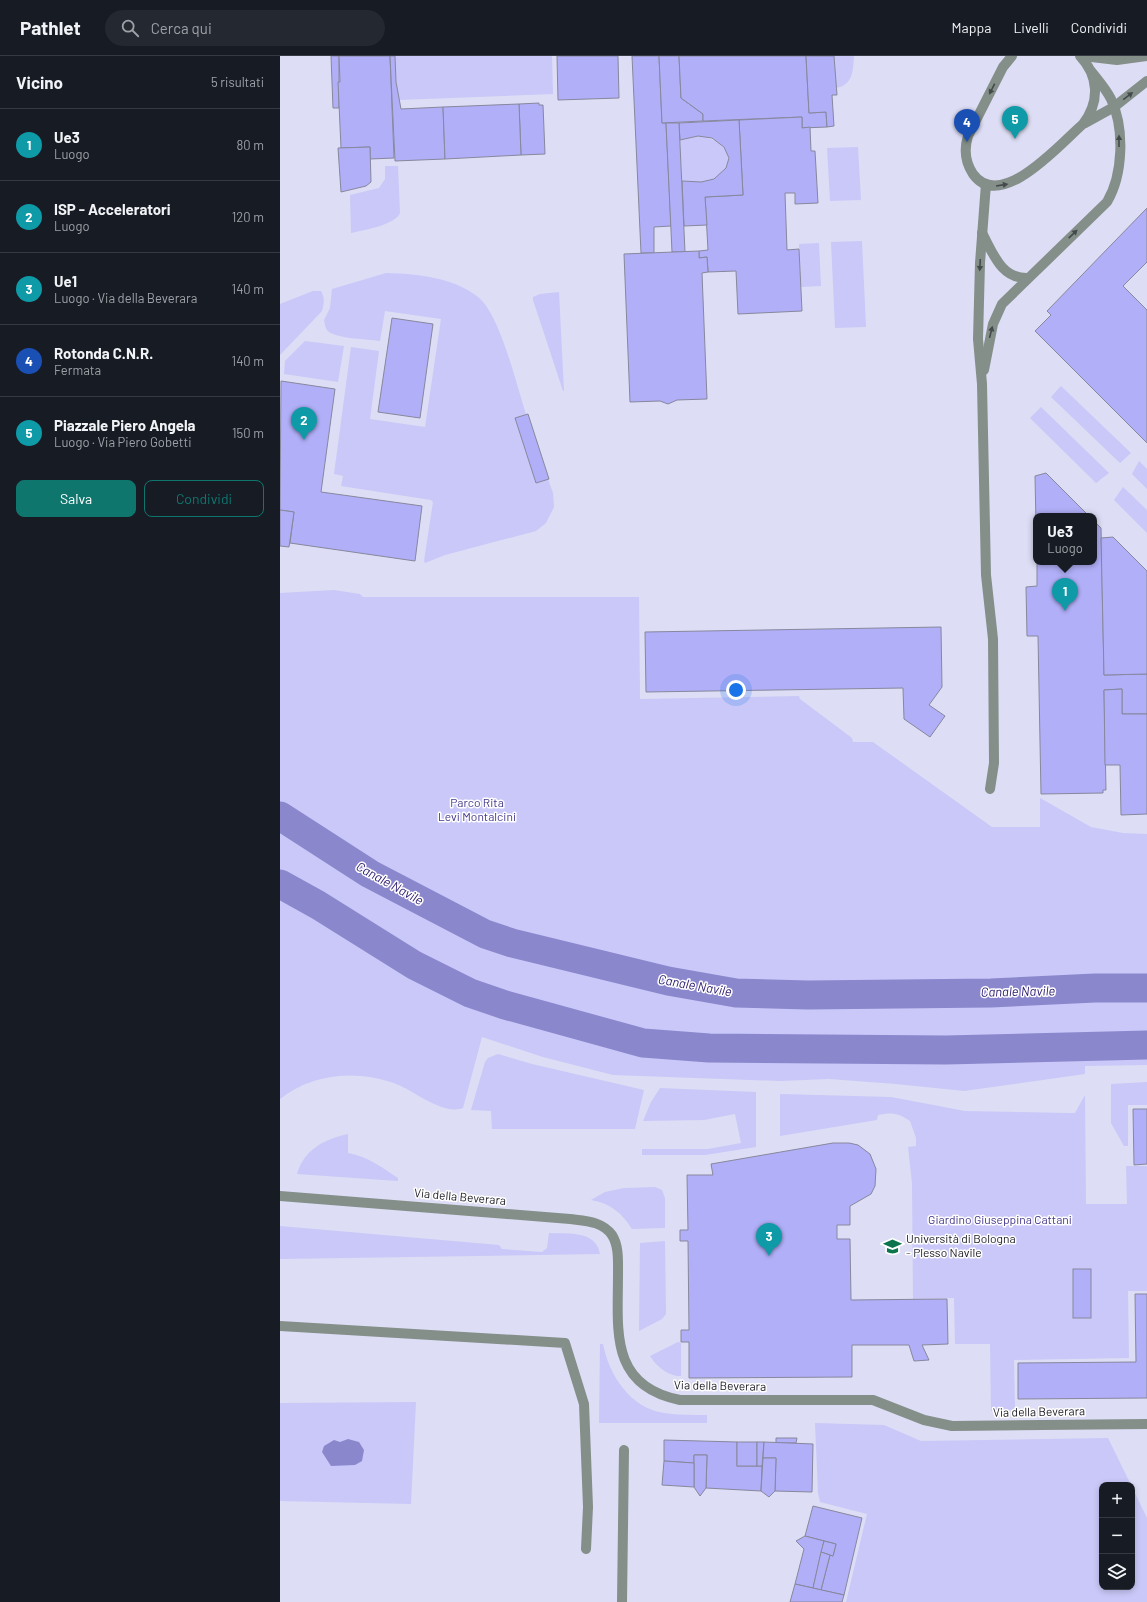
<!DOCTYPE html>
<html lang="it">
<meta charset="utf-8">
<style>
:root{--surface:#171b24;--page:#242831;--text:#f1f3f6;--muted:#9ea1a6;--line:#363941;--accent:#0f766e}
body{margin:0;font-family:Barlow,sans-serif;background:var(--page);color:var(--text)}
.controls{position:absolute;right:12px;bottom:12px;display:grid;overflow:hidden;border-radius:8px;box-shadow:0 2px 6px #0003}
.controls button{width:36px;height:36px;display:grid;place-items:center;padding:0;border:0;border-bottom:1px solid var(--line);background:var(--surface);color:var(--text);font:20px sans-serif}
.you{position:absolute;left:456px;top:634px;width:14px;height:14px;margin:-10px;border:3px solid #fff;border-radius:50%;background:#1a73e8;box-shadow:0 0 0 6px #1a73e833}
.badge{display:grid;place-items:center;width:26px;height:26px;border-radius:50%;background:var(--accent);color:#fff;font-size:13px;font-weight:700}
.pin{position:absolute;translate:-50% -33px;filter:drop-shadow(0 1px 2px #0008)}
.pin::after{content:'';position:absolute;top:21px;width:14px;height:12px;background:inherit;clip-path:polygon(0 0,100% 0,50% 100%)}
.popup{position:absolute;left:753px;top:457px;width:64px;height:52px;box-sizing:border-box;display:grid;place-content:center;border-radius:8px;background:var(--surface);filter:drop-shadow(0 1px 3px #0005);font-size:13px;white-space:nowrap;color:var(--muted)}
.popup b{font-size:15px;color:var(--text)}
.popup::after{content:'';position:absolute;left:50%;top:100%;margin-left:-8px;border:8px solid transparent;border-top-color:var(--surface)}
.list{margin:0;padding:0;list-style:none}
h2{display:flex;justify-content:space-between;align-items:center;height:52px;margin:0;padding:0 16px;font-size:17px}
h2 small{font-size:13px;font-weight:400;color:var(--muted)}
.list li{display:grid;grid-template-columns:26px 1fr auto;gap:12px;align-items:center;box-sizing:border-box;height:72px;padding:0 16px;border-top:1px solid var(--line)}
.list b{display:block;font-size:15px;white-space:nowrap}
.list p{margin:0;font-size:13px;white-space:nowrap;color:var(--muted)}
.list em{font-size:13px;font-style:normal;color:var(--muted)}
.actions{display:flex;gap:8px;padding:12px 16px}
.actions a{flex:1;padding:9px 0;border:1px solid var(--accent);border-radius:8px;text-align:center;font-size:14px;color:var(--accent)}
.actions .main{background:var(--accent);color:#fff}
.icon{flex:none;width:22px;height:22px;fill:none;stroke:currentColor;stroke-width:2;stroke-linecap:round;stroke-linejoin:round}
.map{position:relative;flex:none;width:867px;height:1546px;overflow:hidden}
header{display:flex;align-items:center;gap:24px;box-sizing:border-box;height:56px;padding:0 20px;background:var(--surface);border-bottom:1px solid var(--line)}
header strong{font-size:19px}
nav{display:flex;gap:22px;margin-inline-start:auto;font-size:14px}
.search{width:280px;height:36px;background:var(--page);display:flex;align-items:center;gap:10px;box-sizing:border-box;padding:0 14px;border-radius:22px;color:var(--muted);font-size:15px}
main{display:flex}
aside{flex:1;background:var(--surface)}
.map>svg:first-child{display:block}
.green{fill:#c9c8f8}
.water{fill:#8a87cd}
.lines{fill:none;stroke-linecap:round;stroke-linejoin:round}
.canal{stroke:#8a87cd;stroke-width:29}
.building{fill:#b1aff8;stroke:#87879d}
.service{stroke:#848f89;stroke-width:10}
.minor{stroke:#848f89;stroke-width:10}
.oneway{fill:#44494c}
.labels{text-anchor:middle;stroke-width:3;stroke-linejoin:round;paint-order:stroke}
.park-label{font-size:12px;fill:#43378a;stroke:#fff}
.street-label{font-size:12px;fill:#1a1a23;stroke:#fff}
.poi-label{font-size:12px;fill:#1a1a23;stroke:#fff;text-anchor:start}
.water-label{font-size:13px;font-style:italic;fill:#312072;stroke:#fff}
</style>
<header>
<strong>Pathlet</strong>
<div class="search"><svg class="icon" aria-label="search" viewBox="0 0 24 24"><circle cx="10" cy="10" r="6"/><path d="M15 15l6 6"/></svg>Cerca qui</div>
<nav><a>Mappa</a><a>Livelli</a><a>Condividi</a></nav>
</header>
<main>
<aside>
<h2>Vicino<small>5 risultati</small></h2>
<ul class="list">
<li><span class="badge" style="background:#0f9aa8">1</span><div><b>Ue3</b><p>Luogo</p></div><em>80 m</em></li>
<li><span class="badge" style="background:#0f9aa8">2</span><div><b>ISP - Acceleratori</b><p>Luogo</p></div><em>120 m</em></li>
<li><span class="badge" style="background:#0f9aa8">3</span><div><b>Ue1</b><p>Luogo · Via della Beverara</p></div><em>140 m</em></li>
<li><span class="badge" style="background:#1a4fb4">4</span><div><b>Rotonda C.N.R.</b><p>Fermata</p></div><em>140 m</em></li>
<li><span class="badge" style="background:#0f9aa8">5</span><div><b>Piazzale Piero Angela</b><p>Luogo · Via Piero Gobetti</p></div><em>150 m</em></li>
</ul>
<div class="actions"><a class="main">Salva</a><a>Condividi</a></div>
</aside>
<div class="map">
<svg width="867" height="1546" viewBox="0 0 867 1546">
<rect width="100%" height="100%" fill="#ddddf5"/>
<g class="green">
<polygon points="115,0 272,0 273,38 119,44 116,26"/>
<path d="M554,0H574C573,15 573,29 556,32Z"/>
<path d="M418,80C458,85 459,122 421,126C414,127 408,126 402,125L400,84Z"/>
<polygon points="578,91 581,144 550,145 547,92"/>
<path d="M105,110H118L120,157C115,169 84,174 71,177L70,139L99,132L105,123Z"/>
<polygon points="582,185 586,271 555,272 551,186"/>
<polygon points="539,187 541,230 521,231 519,188"/>
<path d="M106,217C137,218 173,221 198,241C220,258 237,331 246,358L235,363L256,427L268,423L273,437L274,451L266,467L256,475L165,499L145,507L144,505L153,446L151,444L61,430L63,420L54,418L71,291L99,295L90,363L145,371L161,263L105,255L100,285C87,283 60,283 49,276C45,273 45,268 44,264L50,252L52,233Z"/>
<path d="M33,235H41C45,242 44,248 42,255L0,299V248Z"/>
<polygon points="279,236 284,335 283,335 253,244 253,241 260,238"/>
<polygon points="25,285 64,290 58,326 4,318 5,305"/>
<polygon points="781,330 851,397 840,407 771,341"/>
<polygon points="761,351 829,417 816,427 750,362"/>
<polygon points="859,405 867,413 867,433 852,418"/>
<polygon points="843,431 867,454 867,477 834,444"/>
<path d="M54,534L80,538L83,541H359L360,643L519,640L520,643L572,682L573,686H593L712,771H760V742L811,771L843,777L867,778V1009L805,1010V1018L684,1035L616,1028L549,1023L500,1025L333,1019L263,1001L202,981L183,1052C164,1059 138,1038 121,1030C83,1013 33,1016 0,1043V537Z"/>
<polygon points="218,998 252,1008 364,1034 355,1073 212,1073 211,1055 191,1054 205,1006 208,1002"/>
<polygon points="867,1026 867,1049 848,1049 848,1090 844,1090 831,1067 831,1028"/>
<polygon points="380,1032 476,1036 476,1091 425,1099 362,1099 362,1093 428,1093 461,1087 455,1058 424,1064 363,1065 371,1046"/>
<path d="M500,1038L611,1041L685,1055L791,1057H795L805,1039L806,1148H847L846,1110H867V1235H848L849,1302L734,1304L735,1354L711,1355L710,1288H675L674,1242L633,1243L632,1127L628,1091L636,1090V1082L630,1065C619,1057 611,1056 598,1059L597,1064L500,1080Z"/>
<path d="M68,1078V1097C89,1101 101,1111 118,1122V1125L17,1118C24,1094 44,1083 68,1078Z"/>
<path d="M344,1132L375,1131L382,1134L385,1142V1172L352,1173C342,1157 330,1147 311,1144L325,1136Z"/>
<path d="M0,1170L219,1189L222,1193L262,1196L267,1192L269,1177C288,1178 316,1174 320,1198L0,1203Z"/>
<polygon points="385,1185 386,1258 382,1263 359,1275 360,1187"/>
<path d="M398,1286L401,1287V1320C389,1321 376,1310 370,1300Z"/>
<path d="M320,1288H323C329,1319 350,1352 384,1357C398,1359 413,1359 427,1359V1367H319Z"/>
<polygon points="136,1346 131,1448 0,1445 0,1347"/>
<polygon points="535,1367 604,1369 641,1385 828,1382 851,1429 822,1429 822,1531 852,1531 852,1431 867,1462 867,1546 566,1546 587,1458 540,1446 538,1437"/>
</g>
<polygon class="water" points="68,1383 79,1386 84,1394 82,1405 75,1409 51,1410 42,1396 44,1390 54,1384 60,1386"/>
<g class="lines">
<g class="canal">
<polyline points="0,760 90,818 205,878 232,887 388,925 456,937 528,939 711,937 815,932 867,932"/>
<polyline points="0,828 38,849 134,909 190,937 225,949 363,987 429,992 666,994 867,989"/>
</g>
</g>
<g class="building">
<polygon points="51,0 59,0 59,52 53,52"/>
<polygon points="59,0 110,0 114,102 90,103 90,91 61,92 58,26 60,26"/>
<polygon points="110,0 115,0 116,26 121,53 163,51 165,103 115,105"/>
<polygon points="277,0 338,0 339,42 278,44"/>
<polygon points="352,0 379,0 382,67 386,67 391,170 374,171 374,197 361,197"/>
<polygon points="379,0 399,0 401,42 423,58 423,65 382,67"/>
<polygon points="399,0 526,0 529,57 546,56 547,71 522,72 522,61 423,65 423,58 401,42"/>
<polygon points="526,0 554,0 557,39 552,39 554,70 547,71 546,56 529,57"/>
<polygon points="259,47 259,49 263,49 265,98 241,99 239,48"/>
<polygon points="239,48 241,99 165,103 163,51"/>
<polygon points="522,61 522,72 530,71 531,95 535,95 538,147 515,148 515,137 505,137 507,194 519,193 522,255 458,258 456,215 428,216 427,201 419,202 419,195 428,194 425,141 463,139 459,64"/>
<polygon points="459,64 463,139 425,141 427,169 404,170 402,125 421,126 434,123 446,112 449,102 444,91 432,82 418,80 400,84 399,67"/>
<polygon points="386,67 399,67 405,196 392,196"/>
<polygon points="90,91 91,126 86,130 61,136 58,92"/>
<polygon points="867,152 867,206 843,230 867,254 867,387 755,275 771,259 767,255"/>
<polygon points="419,195 419,202 427,201 428,216 422,217 427,343 397,344 388,348 380,345 350,346 344,198"/>
<polygon points="112,262 153,268 140,362 98,356"/>
<polygon points="1,325 55,333 41,436 142,450 135,505 10,487 14,456 0,454"/>
<polygon points="248,358 269,423 256,427 235,362"/>
<polygon points="766,417 809,460 756,460 756,468 755,420"/>
<polygon points="0,454 14,456 9,491 0,490"/>
<polygon points="814,465 821,472 824,619 867,618 867,658 842,658 842,633 824,634 826,734 823,734 823,737 761,738 758,580 747,580 746,531 757,530 757,506 814,506"/>
<polygon points="833,481 867,515 867,618 824,619 821,482"/>
<polygon points="661,571 662,631 649,649 665,660 650,681 624,663 623,632 366,636 365,576"/>
<polygon points="842,633 842,658 867,658 867,758 841,759 840,709 825,709 824,634"/>
<polygon points="853,1053 867,1053 867,1108 854,1109"/>
<polygon points="553,1087 569,1087 578,1089 590,1098 596,1113 595,1130 591,1138 570,1150 570,1169 557,1169 557,1183 570,1183 571,1244 667,1243 668,1288 642,1289 649,1304 634,1305 629,1289 572,1289 572,1321 409,1322 409,1286 401,1286 401,1274 409,1274 408,1185 400,1185 400,1174 408,1174 407,1119 433,1119 431,1108"/>
<rect x="793" y="1213" width="18" height="49"/>
<polygon points="855,1238 867,1238 867,1342 738,1343 738,1307 856,1306"/>
<polygon points="496,1382 517,1382 516,1387 496,1387"/>
<polygon points="384,1384 457,1386 457,1410 482,1410 481,1435 426,1432 427,1399 414,1399 414,1407 384,1405"/>
<rect x="457" y="1386" width="20" height="24"/>
<polygon points="477,1386 484,1386 482,1410 477,1410"/>
<polygon points="484,1386 533,1388 532,1436 495,1435 496,1402 483,1402"/>
<polygon points="414,1399 427,1399 426,1432 420,1440 414,1431"/>
<polygon points="483,1402 496,1402 495,1435 489,1441 481,1435"/>
<polygon points="384,1405 414,1407 414,1431 382,1429"/>
<polygon points="533,1450 582,1462 564,1539 541,1534 550,1499 553,1500 556,1488 525,1480"/>
<polygon points="525,1480 544,1485 533,1532 515,1528 524,1493 516,1485"/>
<polygon points="544,1485 556,1488 553,1500 541,1496"/>
<polygon points="541,1496 550,1499 541,1534 533,1532"/>
<polygon points="515,1528 564,1539 562,1546 510,1546"/>
</g>
<g class="lines">
<g class="service">
<polyline points="706,128 700,207 698,283 702,328 706,519 713,583 714,707 710,733"/>
<path d="M702,177C713,197 721,223 748,222"/>
<path d="M704,314L713,268L722,248L827,146C843,119 845,73 831,43C826,33 818,24 811,15"/>
<polyline points="0,1270 285,1287 304,1348 308,1451 306,1493"/>
</g>
<g class="minor">
<path d="M732,0L723,11L688,80C684,93 685,106 693,118C721,157 781,87 803,68C820,46 819,20 800,0"/>
<polyline points="803,0 837,4 867,0"/>
<polyline points="805,67 834,51 867,25"/>
<path d="M0,1140L290,1163C305,1165 322,1165 332,1179C339,1190 338,1205 338,1218C338,1274 329,1330 400,1344H593L644,1364L672,1370L867,1368"/>
<polyline points="342,1546 344,1394"/>
</g>
</g>
<defs><path id="oneway-solid" d="M-6-.8H1V-3.2L6.5 0L1 3.2V.8H-6Z"/></defs>
<g class="oneway">
<use href="#oneway-solid" transform="translate(712 33) rotate(117)"/>
<use href="#oneway-solid" transform="translate(848 40) rotate(-37)"/>
<use href="#oneway-solid" transform="translate(839 85) rotate(-90)"/>
<use href="#oneway-solid" transform="translate(722 129) rotate(-9)"/>
<use href="#oneway-solid" transform="translate(793 178) rotate(-44)"/>
<use href="#oneway-solid" transform="translate(700 209) rotate(93)"/>
<use href="#oneway-solid" transform="translate(711 276) rotate(-76)"/>
</g>
<defs>
<symbol id="university-bare" viewBox="-9 -9 18 18"><path d="M0-5L7-2L0 1L-7-2ZM-4 1L0 2.5L4 1V4Q0 6-4 4Z" fill="#0c754d" stroke="#fff" stroke-width="2.5" paint-order="stroke"/></symbol>
</defs>
<g fill-rule="evenodd">
<use href="#university-bare" x="600" y="1178" width="25" height="25"/>
</g>
<g class="labels">
<g class="park-label">
<text x="197" y="751">Parco Rita<tspan x="197" dy="14">Levi Montalcini</tspan></text>
<text x="720" y="1168">Giardino Giuseppina Cattani</text>
</g>
<g class="street-label">
<text transform="translate(180 1141) rotate(5)" y="4">Via della Beverara</text>
<text transform="translate(440 1330) rotate(1)" y="4">Via della Beverara</text>
<text transform="translate(759 1356) rotate(-1)" y="4">Via della Beverara</text>
</g>
<g class="poi-label">
<text x="626" y="1187">Università di Bologna<tspan x="626" dy="14">- Plesso Navile</tspan></text>
</g>
<g class="water-label">
<text transform="translate(110 827) rotate(29)" y="5">Canale Navile</text>
<text transform="translate(415 929) rotate(10)" y="5">Canale Navile</text>
<text transform="translate(738 935) rotate(-1)" y="5">Canale Navile</text>
</g>
</g>
</svg>
<div class="controls">
<button>+</button>
<button>−</button>
<button><svg class="icon" aria-label="layers" viewBox="0 0 24 24"><path d="M12 4l9 5-9 5-9-5zM3 14l9 5 9-5"/></svg></button>
</div>
<div class="you"></div>
<div class="pin badge" style="left:785px;top:555px;background:#0f9aa8">1</div>
<div class="popup"><b>Ue3</b>Luogo</div>
<div class="pin badge" style="left:24px;top:384px;background:#0f9aa8">2</div>
<div class="pin badge" style="left:489px;top:1200px;background:#0f9aa8">3</div>
<div class="pin badge" style="left:687px;top:86px;background:#1a4fb4">4</div>
<div class="pin badge" style="left:735px;top:83px;background:#0f9aa8">5</div>
</div>
</main>
